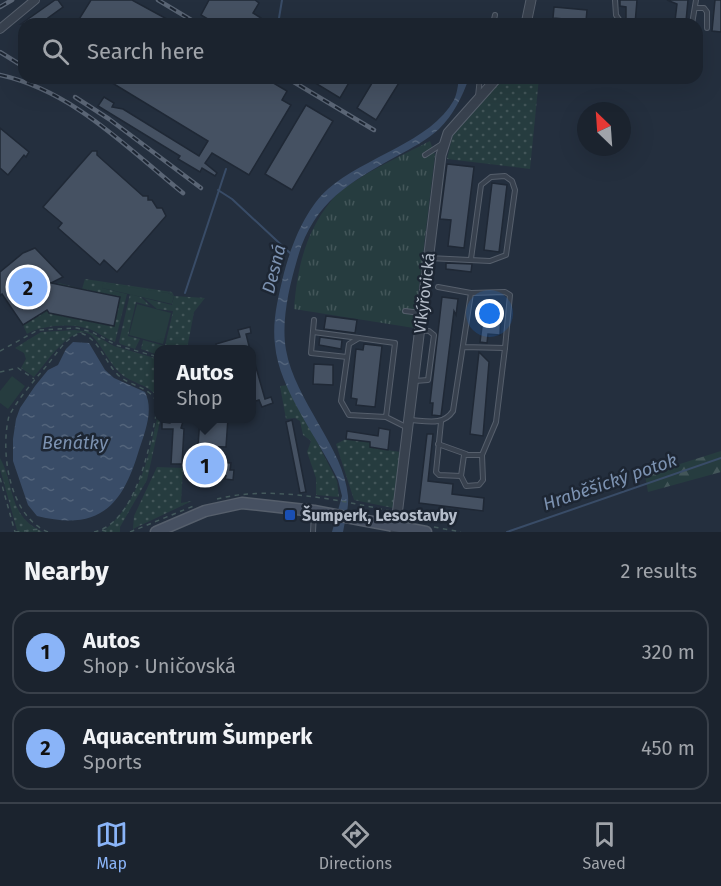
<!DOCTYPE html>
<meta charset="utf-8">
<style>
:root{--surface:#1b232e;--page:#242b36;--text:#f1f3f6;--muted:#a0a4aa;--line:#39404a;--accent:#8ab4f8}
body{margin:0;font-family:"Fira Sans",sans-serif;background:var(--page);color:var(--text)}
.compass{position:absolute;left:577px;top:102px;width:54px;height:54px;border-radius:50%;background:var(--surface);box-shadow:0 6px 24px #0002;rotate:335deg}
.you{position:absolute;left:490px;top:314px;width:21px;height:21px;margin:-15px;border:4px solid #fff;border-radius:50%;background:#1a73e8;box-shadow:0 0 0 9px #1a73e833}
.badge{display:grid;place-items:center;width:39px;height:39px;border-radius:50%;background:var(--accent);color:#111;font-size:20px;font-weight:700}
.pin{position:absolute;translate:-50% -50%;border:3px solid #fff;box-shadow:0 2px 6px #0006}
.popup{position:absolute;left:154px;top:345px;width:102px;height:78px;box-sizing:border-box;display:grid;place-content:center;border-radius:12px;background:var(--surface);filter:drop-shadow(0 2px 4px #0005);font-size:20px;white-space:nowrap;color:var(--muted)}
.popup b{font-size:22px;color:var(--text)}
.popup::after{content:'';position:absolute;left:50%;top:100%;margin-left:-12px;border:12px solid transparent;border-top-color:var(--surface)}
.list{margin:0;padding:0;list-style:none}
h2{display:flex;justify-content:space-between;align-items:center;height:78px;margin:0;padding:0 24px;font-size:26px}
h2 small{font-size:20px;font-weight:400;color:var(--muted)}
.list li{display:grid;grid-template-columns:39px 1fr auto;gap:18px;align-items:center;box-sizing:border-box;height:84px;margin:0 12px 12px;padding:0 12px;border:2px solid var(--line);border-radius:18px}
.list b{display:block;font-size:22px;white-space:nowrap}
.list p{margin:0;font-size:20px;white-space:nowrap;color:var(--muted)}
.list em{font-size:20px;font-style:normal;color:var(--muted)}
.icon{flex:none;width:33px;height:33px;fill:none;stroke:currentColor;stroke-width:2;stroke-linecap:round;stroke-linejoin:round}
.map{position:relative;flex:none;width:721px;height:532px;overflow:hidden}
.search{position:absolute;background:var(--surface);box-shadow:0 6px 24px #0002;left:18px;right:18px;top:18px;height:66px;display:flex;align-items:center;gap:15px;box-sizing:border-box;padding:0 21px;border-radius:18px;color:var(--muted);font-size:22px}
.sheet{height:270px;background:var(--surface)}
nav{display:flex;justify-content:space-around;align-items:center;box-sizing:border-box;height:84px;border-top:2px solid var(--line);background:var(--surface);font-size:16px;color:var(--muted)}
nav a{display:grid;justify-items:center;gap:3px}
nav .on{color:var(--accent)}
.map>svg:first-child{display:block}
.grass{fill:url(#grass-dots)}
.forest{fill:url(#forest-firs)}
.park{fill:url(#park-tufts)}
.garden{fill:#263c3f}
.water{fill:url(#water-ripples)}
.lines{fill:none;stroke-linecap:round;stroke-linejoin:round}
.stream{stroke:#394c67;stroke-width:2}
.building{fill:#455162;stroke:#1f2835;stroke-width:1.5}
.service-casing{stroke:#565f6c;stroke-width:6}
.minor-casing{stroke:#565f6c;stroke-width:10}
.tertiary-casing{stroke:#565f6c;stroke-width:11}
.secondary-casing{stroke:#565f6c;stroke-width:13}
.path{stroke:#44595c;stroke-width:1.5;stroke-dasharray:4.5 4.5;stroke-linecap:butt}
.service{stroke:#38414e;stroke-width:4}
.minor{stroke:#38414e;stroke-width:8}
.tertiary{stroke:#38414e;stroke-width:9}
.secondary{stroke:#465061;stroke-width:10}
.rail-casing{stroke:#5a6575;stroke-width:4.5}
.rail{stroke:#1d2633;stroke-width:2;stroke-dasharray:7;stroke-linecap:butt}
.transit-dot{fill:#1a4fb4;stroke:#1d2633;stroke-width:2}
.labels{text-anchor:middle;stroke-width:5;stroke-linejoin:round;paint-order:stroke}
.street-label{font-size:16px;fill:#b4bcc9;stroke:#1d2633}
.poi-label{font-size:16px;font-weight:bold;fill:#b4bcc9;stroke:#1d2633;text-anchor:start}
.water-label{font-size:18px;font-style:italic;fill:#7c92b1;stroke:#1d2633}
</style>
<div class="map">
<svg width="721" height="532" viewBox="0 0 721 532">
<defs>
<pattern id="grass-dots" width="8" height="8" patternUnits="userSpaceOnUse" patternTransform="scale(1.5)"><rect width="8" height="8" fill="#263c3f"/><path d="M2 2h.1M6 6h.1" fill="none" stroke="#435659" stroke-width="1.8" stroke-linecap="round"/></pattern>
<pattern id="forest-firs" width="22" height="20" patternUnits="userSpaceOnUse" patternTransform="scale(1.5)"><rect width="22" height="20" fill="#263c3f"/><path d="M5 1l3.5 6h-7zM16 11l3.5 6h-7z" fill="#435659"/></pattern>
<pattern id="park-tufts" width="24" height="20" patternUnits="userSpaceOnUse" patternTransform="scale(1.5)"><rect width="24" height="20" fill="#263c3f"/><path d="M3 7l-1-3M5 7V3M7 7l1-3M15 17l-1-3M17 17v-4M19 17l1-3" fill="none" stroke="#435659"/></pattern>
<pattern id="water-ripples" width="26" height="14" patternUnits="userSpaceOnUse" patternTransform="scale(1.5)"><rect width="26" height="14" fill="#394c67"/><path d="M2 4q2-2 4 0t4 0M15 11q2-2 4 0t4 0" fill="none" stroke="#53647b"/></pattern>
</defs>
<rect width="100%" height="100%" fill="#242f3e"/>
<g class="grass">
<polygon points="503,78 539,78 530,169 447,159 453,134"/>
<path d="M85,279L172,292L174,296L205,298L194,312L187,349L158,350V355L141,349L143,340L165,346L173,311L157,309L144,298L172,305L174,296L168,293L102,288L127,294L115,342C106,339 98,332 89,329C72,323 42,325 27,334L23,325L51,307L50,289L59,283L82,289Z"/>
<polygon points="130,294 141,297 150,306 136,302 128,336 140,339 135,349 120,344 119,342"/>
<path d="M75,330L89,332L114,346L158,359V365H154L155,383L158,382V398C149,384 132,384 120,373C109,363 103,347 92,336C74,319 45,365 34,377L21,368L26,359L24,353L15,348L41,332Z"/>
<polygon points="288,385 337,481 339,497 316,495 316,478 307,452 311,441 303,435 300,421 295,418 286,419 280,386"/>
<path d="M158,414V418L168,419L167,421H160L147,480L120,527V532H102C140,502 148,459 158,414Z"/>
<polygon points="346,439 370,441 370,447 400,452 393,508 354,500 336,444"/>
<path d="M0,458C15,484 7,516 43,532H18L17,530L0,469Z"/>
<polygon points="157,467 183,468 181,503 192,501 133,529 134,516"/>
</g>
<polygon class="forest" points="721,451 721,472 648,492 645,475"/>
<path class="park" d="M430,141L435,155L414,328L294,309C297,269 305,233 331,201C347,180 405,154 430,141Z"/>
<g class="garden">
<polygon points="103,283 168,293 174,296 172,304 102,288"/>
<polygon points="137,304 171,313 163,344 129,335"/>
<polygon points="12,376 25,386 8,409 0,403 0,391"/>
</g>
<g class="water">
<path d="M459,78H469C462,97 454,114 439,129C427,140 412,148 397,156C349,183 313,202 297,260C289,287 281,322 286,350C295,401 344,448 348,496C349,508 345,520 343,532H332L342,496L338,480C319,439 279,390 275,345C272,322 278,298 283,277C290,248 305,209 328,189C364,157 431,142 454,100C457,94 458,85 459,78Z"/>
<path d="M73,342L89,343L105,370L114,378L145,392C154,410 145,432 139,450C123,504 101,532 37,516L28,505L13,461V439L16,419L20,408L35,386L48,370L58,365L66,349Z"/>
</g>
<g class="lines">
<g class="stream">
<polyline points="278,24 282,0"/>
<polyline points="218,190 232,199 290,253"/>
<polyline points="185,293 226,169"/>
<polyline points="507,532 721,458"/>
</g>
</g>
<g class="building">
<polygon points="55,0 58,0 63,7 48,18 52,24 21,24"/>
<polygon points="91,0 132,0 176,24 76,24"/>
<polygon points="209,0 255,0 259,3 253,13 261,18 257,24 216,24 201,15"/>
<polygon points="620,0 637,0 635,24 626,23 626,7 620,6"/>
<polygon points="667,0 688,0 686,21 675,21 677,4"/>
<polygon points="715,0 721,0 721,32 712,31"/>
<polygon points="554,7 587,10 586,21 553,18"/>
<polygon points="104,78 265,78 287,91 282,100 291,105 249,175 212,153 205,163 217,173 215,176 202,168 200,172 178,159 180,156 98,106 104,97 114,103 112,107 123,109 199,156 208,141"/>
<polygon points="307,78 346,78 350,81 340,98"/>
<polygon points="375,78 402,78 376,120 357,108"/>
<polygon points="306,105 333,121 292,190 265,174"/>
<polygon points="0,128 29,152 26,157 24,155 8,175 0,168"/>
<polygon points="92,151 97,151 97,155 143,196 148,196 148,200 152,200 157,208 162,208 166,216 117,272 104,260 100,265 58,228 62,223 43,207"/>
<polygon points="447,164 474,167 464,248 448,246 451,220 440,219"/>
<polygon points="492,183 507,185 499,252 484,250"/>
<polygon points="35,248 63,277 51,283 120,297 114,326 49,313 47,310 23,325 2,294 0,296 0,272 23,253"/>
<polygon points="446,263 472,264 471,272 446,269"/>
<polygon points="442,297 458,299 456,315 454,311 441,416 432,415 433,403 430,403"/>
<polygon points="484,311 501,312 500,335 488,334 487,343 480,342"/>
<polygon points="326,316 357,320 355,333 324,329"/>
<polygon points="250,327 251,333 246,334 250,350 217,350 216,344 240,337 238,330"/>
<polygon points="320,337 342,340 341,349 319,345"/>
<polygon points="364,344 382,346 375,407 356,405 357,399 351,398 356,349 363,350"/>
<polygon points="479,352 489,362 483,436 470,434"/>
<polygon points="253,357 265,399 271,397 273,403 262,407 259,400 252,402"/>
<polygon points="314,364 333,365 333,385 313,384"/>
<polygon points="172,418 184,418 181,428 184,429 182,464 171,464 173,429 162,429 162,422 170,423"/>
<polygon points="200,418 228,418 226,447 198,446"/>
<polygon points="292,420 306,492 300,493 286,422"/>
<polygon points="379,428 390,430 388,450 370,447 370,442 346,439 347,431 378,436"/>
<polygon points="427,434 433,434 428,481 453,484 452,494 484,498 483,511 419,503"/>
<polygon points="201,461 231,463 230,470 234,470 233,480 225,479 226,476 200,474"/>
</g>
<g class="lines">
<defs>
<g id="service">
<polyline points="615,0 616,15 622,24"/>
<polyline points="695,8 704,8 707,12 707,28"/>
<polyline points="493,24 495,15"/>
<polyline points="692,24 696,0"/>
<polyline points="478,96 480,78"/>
<polyline points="425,155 442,144"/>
<polyline points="429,258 490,261 506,255 515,190 512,181 505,176 491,177 481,185 471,259"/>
<polyline points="438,287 471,293"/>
<polyline points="405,311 421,313"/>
<polyline points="314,320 311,353 347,357"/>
<polyline points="313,332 359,338"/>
<polyline points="415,381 428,380 434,335 429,331 420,330"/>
<polyline points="386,417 349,415 341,401 349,344 359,338 395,343 386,417 408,428"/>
<path d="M410,420C427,421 443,426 453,411L471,293L505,292L510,295L505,348L463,347"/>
<polyline points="441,422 436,472 439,475 461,476"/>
<polyline points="438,444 466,454"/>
<polyline points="482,455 464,455 461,476 466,486 479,485 483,480 482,455 496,422 505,348"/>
<polyline points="313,532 314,512"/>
</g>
<polyline id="minor" points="0,29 35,0"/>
<g id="tertiary">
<polyline points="526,24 531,0"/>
<polyline points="395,532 441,155 448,133 497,78"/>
</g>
<polyline id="secondary" points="156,532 205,511 242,503 314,511 426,532"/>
</defs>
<use href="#service" class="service-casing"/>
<use href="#minor" class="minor-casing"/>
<use href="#tertiary" class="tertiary-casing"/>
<use href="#secondary" class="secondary-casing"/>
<g class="path">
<polyline points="0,351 38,330 77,328 92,332 116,345 158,357"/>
<polyline points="0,372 18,368 34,379"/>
<polyline points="0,478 15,532"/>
<path d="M217,499C271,485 337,500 391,511"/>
<polyline points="404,513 415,521"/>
<polyline points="434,527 461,532"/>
<polyline points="102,530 109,532"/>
<polyline points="15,532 40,529"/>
<path d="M48,532C9,516 0,452 9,416C19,397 35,380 48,364C58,352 66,337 81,333C100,340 104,361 118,375C133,388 151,386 158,405"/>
<path d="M94,532C138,522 150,442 158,406"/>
<polyline points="130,532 196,505"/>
</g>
<use href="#service" class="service"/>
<use href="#minor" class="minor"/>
<use href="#tertiary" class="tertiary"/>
<use href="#secondary" class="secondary"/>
<defs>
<g id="rail">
<polyline points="158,0 198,24"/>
<polyline points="0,7 12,0"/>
<polyline points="0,52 24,67"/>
<path d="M0,75C73,91 126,147 183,193"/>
<polyline points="287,78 374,130"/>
<polyline points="75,97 109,119 201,188"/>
</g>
</defs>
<use href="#rail" class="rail-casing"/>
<use href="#rail" class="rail"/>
</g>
<rect class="transit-dot" x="284" y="509" width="12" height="12" rx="3"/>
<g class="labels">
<g class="street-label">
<text transform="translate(424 293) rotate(-83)" y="6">Vikýřovická</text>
</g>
<g class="poi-label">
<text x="302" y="521">Šumperk, Lesostavby</text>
</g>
<g class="water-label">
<text transform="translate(274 269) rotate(-76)" y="6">Desná</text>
<text x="75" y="449">Benátky</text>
<text transform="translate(610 482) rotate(-19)" y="6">Hraběšický potok</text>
</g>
</g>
</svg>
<svg class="compass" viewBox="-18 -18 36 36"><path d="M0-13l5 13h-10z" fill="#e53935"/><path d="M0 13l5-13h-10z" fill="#a0a4aa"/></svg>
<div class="you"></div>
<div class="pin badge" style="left:205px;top:465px">1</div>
<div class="popup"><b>Autos</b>Shop</div>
<div class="pin badge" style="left:28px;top:287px">2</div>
<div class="search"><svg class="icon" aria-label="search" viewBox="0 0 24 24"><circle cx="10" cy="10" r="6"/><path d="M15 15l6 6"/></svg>Search here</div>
</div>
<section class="sheet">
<h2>Nearby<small>2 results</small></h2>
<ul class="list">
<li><span class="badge">1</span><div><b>Autos</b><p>Shop · Uničovská</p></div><em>320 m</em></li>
<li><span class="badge">2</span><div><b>Aquacentrum Šumperk</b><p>Sports</p></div><em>450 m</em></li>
</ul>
</section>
<nav>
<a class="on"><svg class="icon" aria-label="map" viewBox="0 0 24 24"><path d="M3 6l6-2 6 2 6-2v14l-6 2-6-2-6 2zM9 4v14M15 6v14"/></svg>Map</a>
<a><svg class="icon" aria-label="directions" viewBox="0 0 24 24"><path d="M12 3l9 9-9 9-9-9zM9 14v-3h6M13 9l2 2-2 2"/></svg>Directions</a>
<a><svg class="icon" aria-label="saved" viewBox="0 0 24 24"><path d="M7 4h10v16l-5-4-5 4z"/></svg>Saved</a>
</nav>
